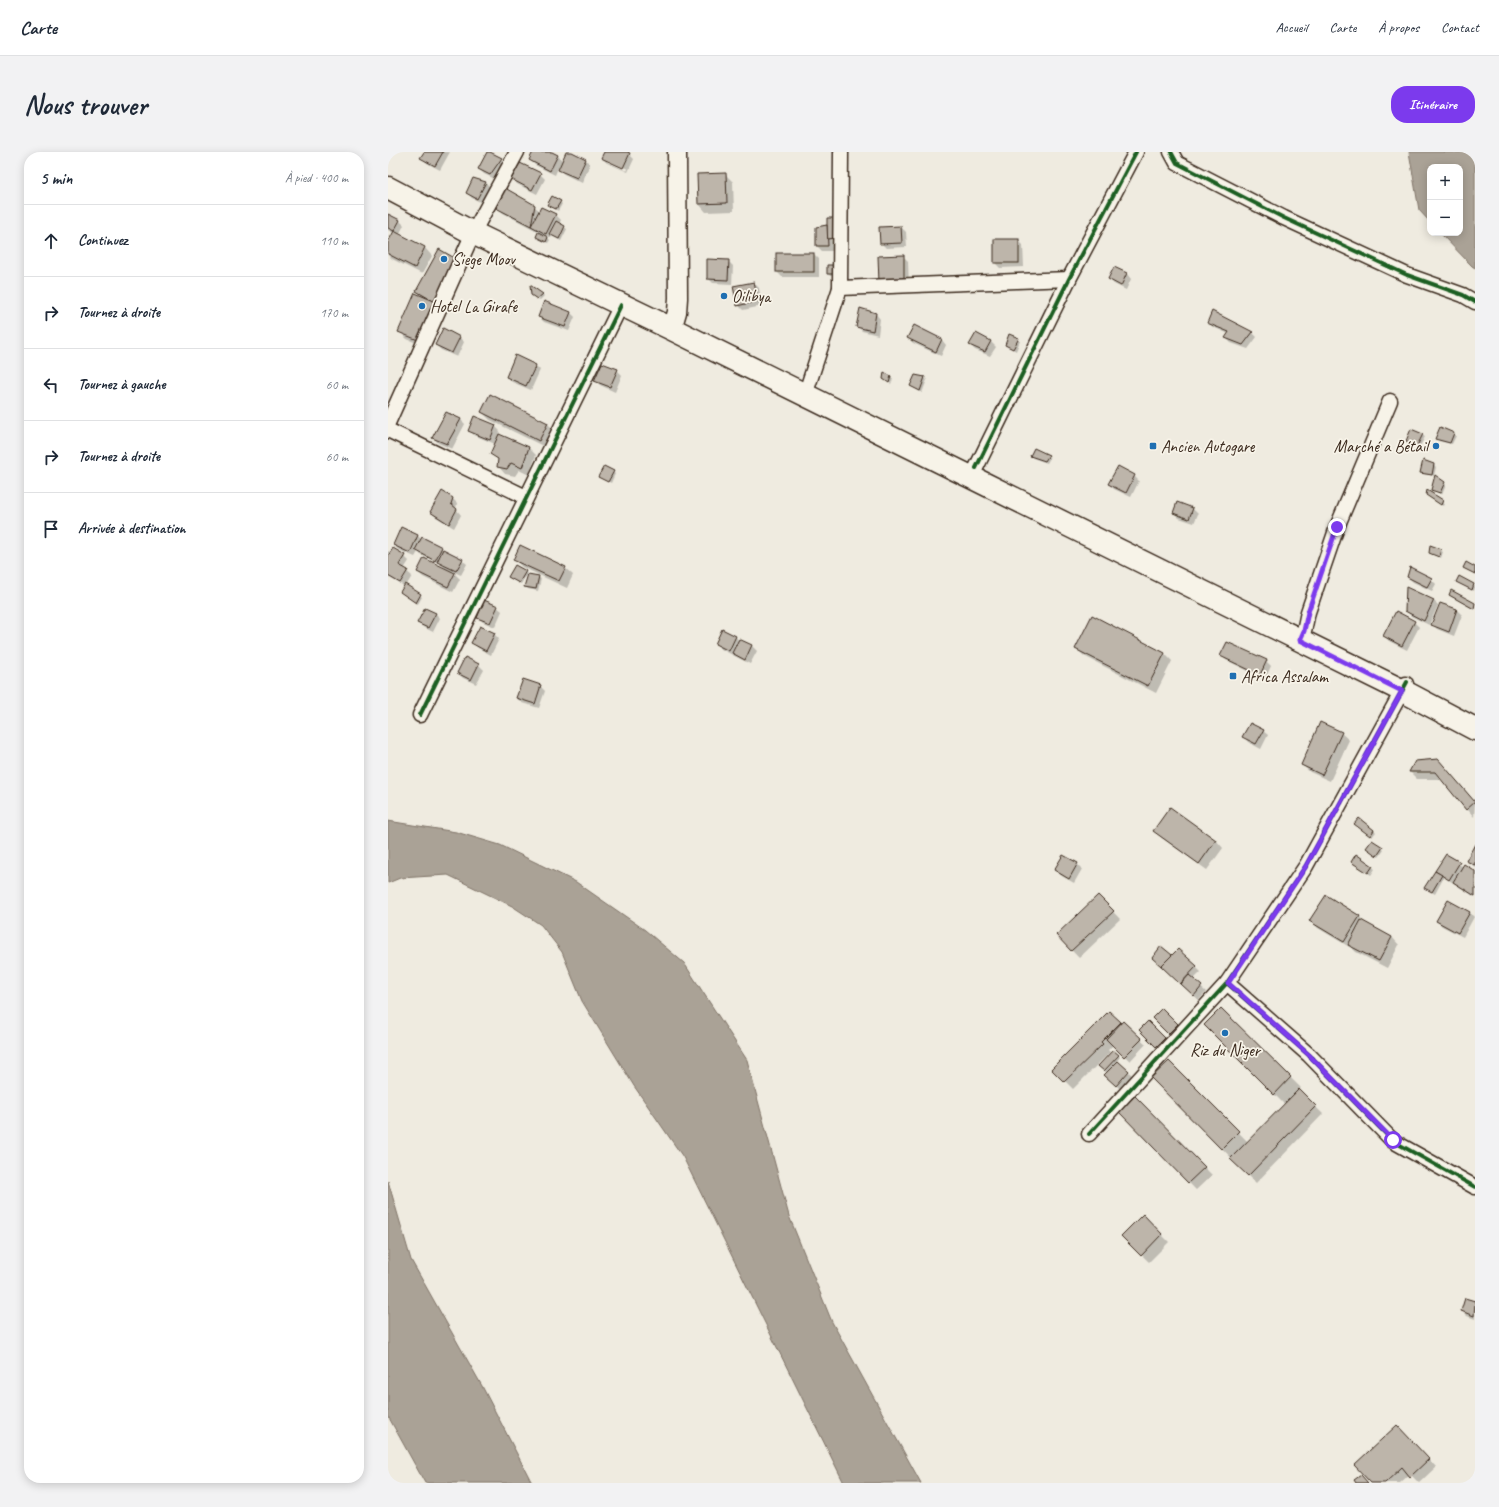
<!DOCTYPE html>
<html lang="fr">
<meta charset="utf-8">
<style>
:root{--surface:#fff;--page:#f2f2f3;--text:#1f2937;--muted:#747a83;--line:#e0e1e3;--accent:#7c3aed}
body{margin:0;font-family:Caveat,sans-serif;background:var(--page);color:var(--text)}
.controls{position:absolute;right:12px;top:12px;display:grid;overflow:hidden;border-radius:8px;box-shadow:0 2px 10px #0003}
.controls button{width:36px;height:36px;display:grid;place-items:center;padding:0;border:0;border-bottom:1px solid var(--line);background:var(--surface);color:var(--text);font:20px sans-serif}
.stop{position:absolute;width:12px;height:12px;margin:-9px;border:3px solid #7c3aed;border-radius:50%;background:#fff}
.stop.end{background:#7c3aed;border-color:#fff;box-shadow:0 1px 4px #0008}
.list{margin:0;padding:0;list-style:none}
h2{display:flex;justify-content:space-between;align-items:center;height:52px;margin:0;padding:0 16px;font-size:17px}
h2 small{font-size:13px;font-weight:400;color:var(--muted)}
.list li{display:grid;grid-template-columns:26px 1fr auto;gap:12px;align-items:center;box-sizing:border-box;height:72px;padding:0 16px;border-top:1px solid var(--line)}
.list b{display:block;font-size:15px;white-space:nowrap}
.list em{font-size:13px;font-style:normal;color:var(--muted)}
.icon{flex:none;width:22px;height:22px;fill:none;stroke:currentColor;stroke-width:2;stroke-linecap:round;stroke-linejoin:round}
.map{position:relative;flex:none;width:1087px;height:1331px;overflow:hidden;border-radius:16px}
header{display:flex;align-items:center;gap:24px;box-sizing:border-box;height:56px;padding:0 20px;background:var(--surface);border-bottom:1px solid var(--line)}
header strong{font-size:19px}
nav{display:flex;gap:22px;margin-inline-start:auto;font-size:14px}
.intro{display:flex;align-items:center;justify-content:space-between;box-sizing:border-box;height:96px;padding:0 24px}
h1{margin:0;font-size:28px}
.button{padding:10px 18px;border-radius:16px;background:var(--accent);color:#fff;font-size:14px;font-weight:700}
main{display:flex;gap:24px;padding:0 24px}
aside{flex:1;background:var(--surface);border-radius:16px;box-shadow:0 2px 10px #0003}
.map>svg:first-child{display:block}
.water{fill:#aaa296;stroke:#7e7266}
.shadow{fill:#0003;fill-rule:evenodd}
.building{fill:#bdb5aa;stroke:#3b2a1e}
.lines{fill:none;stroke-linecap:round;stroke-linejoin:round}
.minor-casing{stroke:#3b2a1e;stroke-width:17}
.tertiary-casing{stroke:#3b2a1e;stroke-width:21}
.primary-casing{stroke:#3b2a1e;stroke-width:25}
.minor{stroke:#f7f3e8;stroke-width:14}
.tertiary{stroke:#f7f3e8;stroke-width:18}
.primary{stroke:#f7f3e8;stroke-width:22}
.cycleway-casing{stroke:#f7f3e8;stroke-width:6}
.cycleway{stroke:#1b5e20;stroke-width:4}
.route{stroke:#7c3aed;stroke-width:5}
.poi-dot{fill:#1f6fb2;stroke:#f7f3e8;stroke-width:1.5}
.labels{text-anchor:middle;stroke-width:3.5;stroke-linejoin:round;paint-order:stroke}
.poi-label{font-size:17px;fill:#3b2a1e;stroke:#f7f3e8;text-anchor:start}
</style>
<header>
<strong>Carte</strong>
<nav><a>Accueil</a><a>Carte</a><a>À propos</a><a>Contact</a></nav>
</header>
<div class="intro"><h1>Nous trouver</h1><a class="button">Itinéraire</a></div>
<main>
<aside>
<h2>5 min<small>À pied · 400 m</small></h2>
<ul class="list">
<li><svg class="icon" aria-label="ahead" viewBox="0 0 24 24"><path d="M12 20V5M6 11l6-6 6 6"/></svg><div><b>Continuez</b></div><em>110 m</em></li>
<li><svg class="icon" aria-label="right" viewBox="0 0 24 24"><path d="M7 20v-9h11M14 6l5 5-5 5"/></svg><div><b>Tournez à droite</b></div><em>170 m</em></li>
<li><svg class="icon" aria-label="left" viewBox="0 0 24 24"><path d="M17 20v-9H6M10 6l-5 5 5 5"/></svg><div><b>Tournez à gauche</b></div><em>60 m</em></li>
<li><svg class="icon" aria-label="right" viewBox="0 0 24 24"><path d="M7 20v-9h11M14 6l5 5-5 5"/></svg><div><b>Tournez à droite</b></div><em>60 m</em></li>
<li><svg class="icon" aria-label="arrive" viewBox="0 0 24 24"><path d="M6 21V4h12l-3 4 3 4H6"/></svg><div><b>Arrivée à destination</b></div></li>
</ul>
</aside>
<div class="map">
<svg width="1087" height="1331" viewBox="0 0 1087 1331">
<rect width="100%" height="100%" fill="#efebe0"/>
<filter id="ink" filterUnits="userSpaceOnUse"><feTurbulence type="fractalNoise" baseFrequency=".025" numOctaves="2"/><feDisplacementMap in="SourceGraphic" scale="8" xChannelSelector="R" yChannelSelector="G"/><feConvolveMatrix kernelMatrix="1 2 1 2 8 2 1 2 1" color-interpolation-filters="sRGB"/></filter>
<g filter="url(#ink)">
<g class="water">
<polygon points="1021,0 1087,0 1087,116 1084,114 1052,81 1072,81 1072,15 1042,15 1042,70 1031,58"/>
<polygon points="0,669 68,680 112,693 188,730 257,778 296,811 359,908 401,1064 444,1170 533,1331 456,1331 295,1005 246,934 194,849 174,800 153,773 124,754 60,723 12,726 0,731"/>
<polygon points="0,1029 23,1108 94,1234 144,1331 37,1331 0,1264"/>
</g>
<g class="shadow">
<polygon points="37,0 62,0 52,18 39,11 34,6"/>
<polygon points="146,0 162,0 169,3 175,9 179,0 181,0 197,7 202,12 194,31 176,22 170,16 167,23 147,13 142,8"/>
<path d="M217,0H237L241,2L246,7L240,20L219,11L214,6ZM219,8L240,17L239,19L219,10Z"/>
<polygon points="113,7 118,11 107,27 96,22 91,17"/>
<polygon points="152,22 157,27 149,42 129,32 125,27"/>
<polygon points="337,22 345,30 346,59 318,60 311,52"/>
<polygon points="86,27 98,31 103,36 94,51 84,46 79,41"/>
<polygon points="172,50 174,52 170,59 163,54"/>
<polygon points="146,54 152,59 153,56 168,63 173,68 171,72 179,77 173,89 164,84 163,86 158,83 162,88 160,91 151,87 149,85 151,80 115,61 110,56"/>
<polygon points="0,63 11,68 16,73 11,83 37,96 44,104 34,122 4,107 0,103 0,92 6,81 0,78"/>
<polygon points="513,75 518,80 519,95 498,96 493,91 492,76"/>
<polygon points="429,76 450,88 444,88 444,99 434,99 429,94"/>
<polygon points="630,88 635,93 636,115 612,116 607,111"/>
<polygon points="389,102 426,102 431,107 431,125 394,125 389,120"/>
<polygon points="444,104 450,104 452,107 449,124 442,124 440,121 440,114 450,114 444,110"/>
<polygon points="515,104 520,109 521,135 497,135"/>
<polygon points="70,109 77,116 55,157 38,195 19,187 12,180 36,146 29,139"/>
<polygon points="340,109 345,114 344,132 325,131 320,126"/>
<polygon points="726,116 739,122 743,127 738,138 726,132 721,127"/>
<polygon points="366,131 371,136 374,154 355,158 350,153"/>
<polygon points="154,142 156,144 152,148 146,145"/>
<polygon points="182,160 187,165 181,179 156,170 151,165"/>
<polygon points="488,162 492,167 490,183 474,179 469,174"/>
<polygon points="820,171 864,180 869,185 860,197 843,191 838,186 841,182 825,175"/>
<polygon points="589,182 603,190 608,195 602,204 587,198 582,193"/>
<polygon points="71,185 76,190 69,205 53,198 48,193"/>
<polygon points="520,186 554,188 558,193 553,204 525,191"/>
<polygon points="630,187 632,189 628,199 618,193"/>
<polygon points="147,213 152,218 143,238 124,230 119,225"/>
<polygon points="229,218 234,223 227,240 212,233 207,228"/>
<polygon points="528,224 537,226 539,228 534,241 523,234"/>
<polygon points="503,225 505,227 503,232 496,227"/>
<polygon points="102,243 160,272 167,279 159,296 102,268 94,260"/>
<polygon points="72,267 77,272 64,297 50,291 46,286"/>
<polygon points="107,274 112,279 111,283 141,296 148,303 141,323 131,318 127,324 117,322 110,314 111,309 103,301 107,292 86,283 81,278"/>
<polygon points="1053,276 1068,284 1064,292 1051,289 1049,286"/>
<polygon points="1034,283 1037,285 1031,296 1019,289"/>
<polygon points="646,297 662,306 659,311 645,306 643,304"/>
<polygon points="1046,313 1048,315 1046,324 1048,324 1035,322 1033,320"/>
<polygon points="225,320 227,322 223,331 211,324"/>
<polygon points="746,324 751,329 743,345 726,337 721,332"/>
<polygon points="1056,330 1058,333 1054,343 1044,337"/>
<polygon points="1039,343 1054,349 1056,352 1055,354"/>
<polygon points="64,346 69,351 68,357 73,363 66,376 48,365 43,360"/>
<polygon points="805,357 810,362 806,371 791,366 786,361"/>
<polygon points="14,377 30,384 33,387 53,396 57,399 74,408 79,412 73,423 64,419 72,427 65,440 35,425 30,420 58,417 53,412 33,403 30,400 27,405 11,398 6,393"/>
<polygon points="1052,398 1055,400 1053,406 1042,400"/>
<polygon points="0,399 3,401 16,404 21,409 16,417 24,424 18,434 34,445 30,452 13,440 16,434 0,425"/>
<polygon points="126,407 177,416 185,423 179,436 134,415"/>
<polygon points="137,419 139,422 133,432 121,425"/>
<polygon points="150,425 153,427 150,439 140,437 138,434"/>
<polygon points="1020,425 1043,427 1048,432 1044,439 1025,430"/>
<polygon points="1070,430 1085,433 1087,435 1086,439"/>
<polygon points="1062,443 1087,452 1087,458 1064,445"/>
<polygon points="1045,448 1050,453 1041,473 1023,464 1018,459"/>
<polygon points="1053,452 1069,458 1074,463 1066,484 1049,477 1044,472"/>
<polygon points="109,455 114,459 107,475 95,470 90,465"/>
<polygon points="47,461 52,466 45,480 35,475 30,471"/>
<polygon points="705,465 777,502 784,509 768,541 696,504 688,496"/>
<polygon points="1026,470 1031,475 1019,498 1001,489 996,484"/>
<polygon points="106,482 111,487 103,503 90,496 85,491"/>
<polygon points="348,485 350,488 364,494 369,499 362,512 333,497 328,492"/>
<polygon points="833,503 878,509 883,514 877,527 838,508"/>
<polygon points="78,506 91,513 96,518 88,532 75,526 70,521"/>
<polygon points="152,534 157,539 151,556 134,551 129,546"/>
<polygon points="875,579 880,583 873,597 860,590 856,585"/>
<polygon points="953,581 961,588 942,629 922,620 914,613"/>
<polygon points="1050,608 1087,650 1086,665 1054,627 1029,627 1022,620"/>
<polygon points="782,656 828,688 835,696 819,718 774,686 766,679"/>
<polygon points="970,674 986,678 988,680 984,685"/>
<polygon points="984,689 996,698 991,705 979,696"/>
<polygon points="1087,694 1087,715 1079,709"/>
<polygon points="1059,703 1075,715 1087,720 1087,745 1056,725 1047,742 1037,736"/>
<polygon points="969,704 987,717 983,723 967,712"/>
<polygon points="689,712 694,717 686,731 672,723 667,718"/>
<polygon points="710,744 732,767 691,806 669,783"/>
<polygon points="1081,760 1086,765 1075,785 1054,774 1049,769"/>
<polygon points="971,764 979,773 1004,785 1011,793 999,816 968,800 964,796 963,796 930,776 923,769"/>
<polygon points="790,798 813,820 805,828 818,840 811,848 770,811 784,804"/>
<polygon points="833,857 913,936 910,938 935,962 868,1031 765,926 781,910 860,990 897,953 817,873"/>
<polygon points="774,858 794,877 785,886 765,866"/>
<polygon points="721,860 734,872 735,871 758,892 742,909 725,893 720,898 722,900 685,937 665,917"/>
<polygon points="760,870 781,891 773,899 752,878"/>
<polygon points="725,899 732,905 729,909 746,925 733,938 718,923 719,921 712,914"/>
<polygon points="747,946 824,1023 808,1038 732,960"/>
<polygon points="755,1064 781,1090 761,1110 734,1084"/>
<polygon points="1078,1147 1087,1150 1087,1167 1079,1164 1074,1159"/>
<polygon points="1017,1282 1048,1315 1031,1331 1022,1322 1012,1331 984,1331"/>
</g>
<g class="building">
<polygon points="36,0 55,0 47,14 32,6"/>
<polygon points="99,0 102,0 114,6 102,23 90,17"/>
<polygon points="145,0 164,0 170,3 162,19 141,8"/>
<polygon points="178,0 184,0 198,7 189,26 170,18"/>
<polygon points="216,0 239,0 242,1 235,16 213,6"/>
<polygon points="132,11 153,21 144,38 123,27"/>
<polygon points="338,21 339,51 310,52 309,22"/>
<polygon points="85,26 98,30 89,47 78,41"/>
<polygon points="117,36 147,53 143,74 108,56"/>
<polygon points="164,44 173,49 168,57 159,53"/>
<polygon points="153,55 168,62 158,82 143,74"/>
<polygon points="0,62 12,68 6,79 0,76"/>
<polygon points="439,66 448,66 448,86 439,87"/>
<polygon points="168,69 177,74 171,87 161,82"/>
<polygon points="439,73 440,94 428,94 428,75"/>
<polygon points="513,74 514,91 492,92 491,75"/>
<polygon points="6,79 37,95 27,116 0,102 0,90"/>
<polygon points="150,80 160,85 158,90 148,85"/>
<rect x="606" y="87" width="25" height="24"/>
<polygon points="51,97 70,108 47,150 28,139"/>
<rect x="388" y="101" width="38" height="19"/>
<polygon points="516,103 516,130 491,131 490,104"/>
<polygon points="319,107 341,108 340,128 319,127"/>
<polygon points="439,113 450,113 447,122 439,122"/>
<polygon points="726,115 739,121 733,134 720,127"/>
<polygon points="366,130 370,149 349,154 345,134"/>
<polygon points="142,133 155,142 149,147 143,143"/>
<polygon points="27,141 46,149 30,188 10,180"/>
<polygon points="156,149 183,160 177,175 150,165"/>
<polygon points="472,156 488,161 485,179 468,175"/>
<polygon points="824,159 865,180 855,193 837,186 841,180 819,171"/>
<polygon points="526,173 554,187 548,200 519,186"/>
<polygon points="55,176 72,185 64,201 47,193"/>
<polygon points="588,181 603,189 597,200 581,193"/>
<polygon points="621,182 631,186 625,197 617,193"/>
<polygon points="127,203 148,213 138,234 118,225"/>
<polygon points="214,211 230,217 222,235 206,229"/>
<polygon points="496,220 503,224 501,231 495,227"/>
<polygon points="527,223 537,225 532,239 522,234"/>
<polygon points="102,242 160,271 151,289 93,260"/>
<polygon points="58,260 73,267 59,292 44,286"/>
<polygon points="86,264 108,273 102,288 80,279"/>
<polygon points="1052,275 1066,281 1062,291 1047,287"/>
<polygon points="1023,277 1035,282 1029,294 1018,289"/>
<polygon points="111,282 141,295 134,316 123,311 119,317 109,315 110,307 102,302"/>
<polygon points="646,296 661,303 657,309 642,304"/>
<polygon points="1035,308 1046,312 1044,323 1032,321"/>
<polygon points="216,314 226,319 220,330 210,325"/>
<polygon points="730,314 747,323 738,341 720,332"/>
<polygon points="1047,323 1057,330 1052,341 1043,338"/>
<polygon points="1039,338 1055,348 1053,353 1038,343"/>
<polygon points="54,339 65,346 63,352 69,357 61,372 42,360"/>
<polygon points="789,350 805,356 801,367 785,361"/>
<polygon points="13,375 30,383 22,401 5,393"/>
<polygon points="34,385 54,395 47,409 27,398"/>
<polygon points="132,393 178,415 171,429 125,408"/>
<polygon points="1042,393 1053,397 1051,405 1041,401"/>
<polygon points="5,396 17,403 11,413 20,418 12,431 0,424 0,404"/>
<polygon points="55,397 75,407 68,419 49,410"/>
<polygon points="36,406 67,421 60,435 29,420"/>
<polygon points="1078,410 1087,415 1087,422 1075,416"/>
<polygon points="127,413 138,419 131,431 120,425"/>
<polygon points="1022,415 1044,426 1039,435 1019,425"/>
<polygon points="140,422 151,424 148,437 136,435"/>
<polygon points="1071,424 1086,432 1084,438 1068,430"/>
<polygon points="17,432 33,442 28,451 12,440"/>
<polygon points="1018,435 1046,448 1036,469 1017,459"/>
<polygon points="1063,438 1087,451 1086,457 1061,443"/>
<polygon points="96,448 110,454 102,471 89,466"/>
<polygon points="1052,451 1069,457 1061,480 1043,473"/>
<polygon points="37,456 48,461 40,476 29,471"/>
<polygon points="1008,459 1027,469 1014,494 995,484"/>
<polygon points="704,463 777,501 760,534 687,497"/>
<polygon points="92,474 107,481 98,499 83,491"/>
<polygon points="334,477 348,484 341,499 327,492"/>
<polygon points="351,487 364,493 357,508 344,501"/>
<polygon points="839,490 879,508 872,523 832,504"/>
<polygon points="77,505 91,512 83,528 69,521"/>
<polygon points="135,527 153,533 147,552 128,546"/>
<polygon points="932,570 954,580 934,623 913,613"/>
<polygon points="862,571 876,578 868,592 854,585"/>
<polygon points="1050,607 1087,650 1078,658 1047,620 1021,620 1027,609"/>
<polygon points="782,655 828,688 811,712 765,679"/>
<polygon points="971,666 986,678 982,684 966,672"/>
<polygon points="984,688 995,695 989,704 978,696"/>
<polygon points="1087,692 1087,713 1078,709"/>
<polygon points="968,702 985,714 980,721 963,710"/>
<polygon points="1058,702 1072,710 1061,728 1047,719"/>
<polygon points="675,703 690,711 681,727 666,718"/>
<polygon points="1076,712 1087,719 1087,744 1065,730"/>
<polygon points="1047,719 1054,723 1044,740 1036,736"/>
<polygon points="710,743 726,759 683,799 668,783"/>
<polygon points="938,743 972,764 956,790 921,769"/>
<polygon points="1060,748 1082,760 1070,781 1048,769"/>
<polygon points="973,768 1004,785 991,809 960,793"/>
<polygon points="773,794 784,803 773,814 764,806"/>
<polygon points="790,797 809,814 792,832 773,814"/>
<polygon points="801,823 814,834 806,844 793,832"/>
<polygon points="774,856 790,872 780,882 764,866"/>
<polygon points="833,856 903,925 886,943 816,873"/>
<polygon points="721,859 733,870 713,890 715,892 676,930 663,917"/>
<polygon points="735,869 754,887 736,905 718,887"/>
<polygon points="760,869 777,886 768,895 751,878"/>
<polygon points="725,898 731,903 716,919 710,914"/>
<polygon points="730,909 741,919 728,934 716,923"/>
<polygon points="781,909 851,979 833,997 763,926"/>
<polygon points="911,937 928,954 860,1024 842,1007"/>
<polygon points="747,944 817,1015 800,1031 731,960"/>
<polygon points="755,1062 774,1082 753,1104 733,1084"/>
<polygon points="1077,1146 1087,1149 1086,1164 1073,1159"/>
<polygon points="1009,1273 1041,1307 1022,1325 1014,1315 997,1331 983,1331 966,1313"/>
<polygon points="973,1323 980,1331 968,1331 966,1328"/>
</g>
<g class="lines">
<defs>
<g id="minor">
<polyline points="783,0 789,11 896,66 1019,123 1075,143 1087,150"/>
<polyline points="452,136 681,127"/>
<polyline points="420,234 452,136 453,0"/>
<polyline points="0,271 85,81 129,0"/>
<polyline points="0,278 138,345"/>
<polyline points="588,316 681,127 748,0"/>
<polyline points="912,488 916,479 920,460 949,375 1002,249"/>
<polyline points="32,563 233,153"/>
<polyline points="839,831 921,903 1005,989 1087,1035"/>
<polyline points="701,982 839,831 918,714 1018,532"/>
</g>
<polyline id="tertiary" points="284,177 289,160 290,146 289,0"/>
<polyline id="primary" points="0,36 85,81 284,177 599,333 1015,539 1087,577"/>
</defs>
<use href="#minor" class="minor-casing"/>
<use href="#tertiary" class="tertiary-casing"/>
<use href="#primary" class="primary-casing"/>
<use href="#minor" class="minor"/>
<use href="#tertiary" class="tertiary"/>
<use href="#primary" class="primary"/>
<defs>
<g id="cycleway">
<polyline points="783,0 789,11 896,66 1019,123 1075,143 1087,150"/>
<polyline points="588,316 681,127 748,0"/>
<polyline points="32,563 233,153"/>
<polyline points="839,831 921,903 1005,989 1087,1035"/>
<polyline points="701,982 839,831 918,714 1019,530"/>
</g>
</defs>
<use href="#cycleway" class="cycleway-casing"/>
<use href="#cycleway" class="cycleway"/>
</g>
</g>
<g class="lines" filter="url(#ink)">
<polyline class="route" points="949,375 920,460 916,479 912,488 1014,539 918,714 840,831 921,903 1005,988"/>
</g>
<g class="poi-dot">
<circle cx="56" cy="107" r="4"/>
<circle cx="336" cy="144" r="4"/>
<circle cx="34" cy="154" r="4"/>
<rect x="761" y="290" width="8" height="8" rx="2"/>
<circle cx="1048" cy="294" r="4"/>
<rect x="841" y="520" width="8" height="8" rx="2"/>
<circle cx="837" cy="881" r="4"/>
</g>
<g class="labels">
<g class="poi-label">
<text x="64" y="113">Siege Moov</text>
<text x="344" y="150">Oilibya</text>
<text x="42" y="160">Hotel La Girafe</text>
<text x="773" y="300">Ancien Autogare</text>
<text x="1040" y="300" text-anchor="end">Marché a Bétail</text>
<text x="853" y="530">Africa Assalam</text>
<text x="837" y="904" text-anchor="middle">Riz du Niger</text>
</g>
</g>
</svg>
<div class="controls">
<button>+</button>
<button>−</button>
</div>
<div class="stop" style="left:1005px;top:988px"></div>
<div class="stop end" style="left:949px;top:375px"></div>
</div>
</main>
